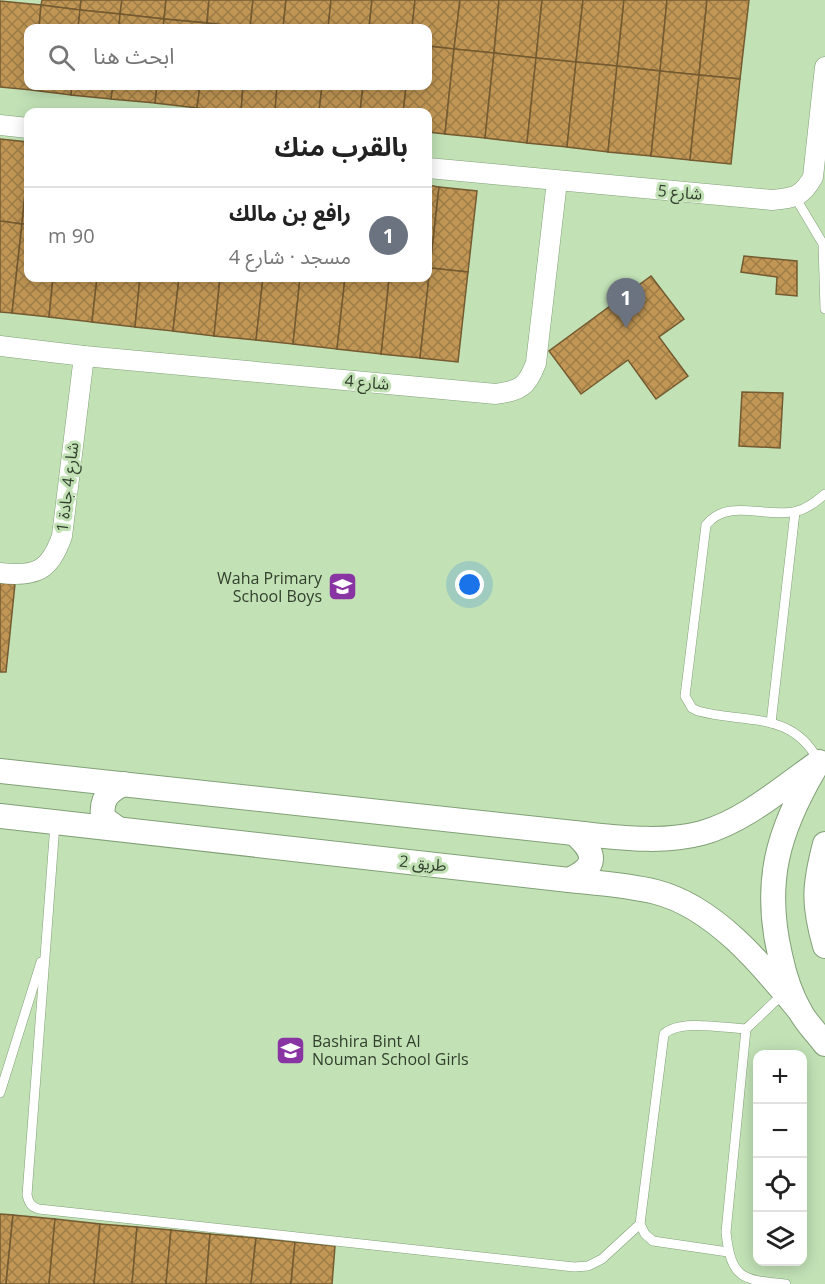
<!DOCTYPE html>
<html lang="ar">
<meta charset="utf-8">
<style>
:root{--surface:#fff;--page:#f2f2f2;--text:#222;--muted:#767676;--line:#e0e0e0;--accent:#0f766e}
body{margin:0;font-family:"Open Sans","Noto Sans Arabic",sans-serif;background:var(--page);color:var(--text);direction:rtl}
.controls{position:absolute;right:18px;bottom:18px;display:grid;overflow:hidden;border-radius:12px;box-shadow:0 3px 15px #0003}
.controls button{width:54px;height:54px;display:grid;place-items:center;padding:0;border:0;border-bottom:2px solid var(--line);background:var(--surface);color:var(--text);font:30px sans-serif}
.you{position:absolute;left:470px;top:585px;width:21px;height:21px;margin:-15px;border:4px solid #fff;border-radius:50%;background:#1a73e8;box-shadow:0 0 0 9px #1a73e833}
.badge{display:grid;place-items:center;width:39px;height:39px;border-radius:50%;background:var(--accent);color:#fff;font-size:20px;font-weight:700}
.pin{position:absolute;translate:-50% -50px;filter:drop-shadow(0 2px 3px #0008)}
.pin::after{content:'';position:absolute;top:32px;width:21px;height:18px;background:inherit;clip-path:polygon(0 0,100% 0,50% 100%)}
.list{margin:0;padding:0;list-style:none}
h2{display:flex;justify-content:space-between;align-items:center;height:78px;margin:0;padding:0 24px;font-size:26px}
h2 small{font-size:20px;font-weight:400;color:var(--muted)}
.list li{display:grid;grid-template-columns:39px 1fr auto;gap:18px;align-items:center;box-sizing:border-box;height:96px;padding:0 24px;border-top:2px solid var(--line)}
.list b{display:block;font-size:22px;white-space:nowrap}
.list p{margin:0;font-size:20px;white-space:nowrap;color:var(--muted)}
.list em{font-size:20px;font-style:normal;color:var(--muted)}
.icon{flex:none;width:33px;height:33px;fill:none;stroke:currentColor;stroke-width:2;stroke-linecap:round;stroke-linejoin:round}
.map{position:relative;flex:none;width:825px;height:1284px;overflow:hidden;direction:ltr}
.search{position:absolute;background:var(--surface);box-shadow:0 3px 15px #0003;left:24px;top:24px;width:408px;height:66px;display:flex;align-items:center;gap:15px;box-sizing:border-box;padding:0 21px;border-radius:12px;color:var(--muted);font-size:22px}
.panel{position:absolute;background:var(--surface);box-shadow:0 3px 15px #0003;left:24px;top:108px;width:408px;height:174px;border-radius:12px;direction:rtl}
.map>svg:first-child{display:block}
.building{fill:url(#building-cross-hatch);stroke:#755b31;stroke-width:1.5}
.lines{fill:none;stroke-linecap:round;stroke-linejoin:round}
.service-casing{stroke:#82a077;stroke-width:10}
.minor-casing{stroke:#82a077;stroke-width:21}
.tertiary-casing{stroke:#82a077;stroke-width:26}
.service{stroke:#fff;stroke-width:9}
.minor{stroke:#fff;stroke-width:20}
.tertiary{stroke:#fff;stroke-width:24}
.labels{text-anchor:middle;stroke-width:6;stroke-linejoin:round;paint-order:stroke}
.street-label{font-size:16px;fill:#323f2d;stroke:#c2e2b6}
.poi-label{font-size:16px;fill:#323f2d;stroke:#c2e2b6;text-anchor:end}
</style>
<div class="map">
<svg width="825" height="1284" viewBox="0 0 825 1284">
<defs>
<pattern id="building-cross-hatch" width="8" height="8" patternUnits="userSpaceOnUse" patternTransform="scale(1.5)"><rect width="8" height="8" fill="#c29755"/><path d="M0 0l8 8M0 8l8-8" fill="none" stroke="#9e7d47"/></pattern>
</defs>
<rect width="100%" height="100%" fill="#c2e2b6"/>
<g class="building">
<polygon points="42,0 81,0 80,10 41,5"/>
<polygon points="81,0 122,0 120,14 80,10"/>
<polygon points="122,0 166,0 164,19 120,14"/>
<polygon points="166,0 209,0 207,23 164,19"/>
<polygon points="209,0 253,0 250,28 207,23"/>
<polygon points="253,0 286,0 283,28 250,28"/>
<polygon points="286,0 331,0 328,28 283,28"/>
<polygon points="331,0 372,0 369,28 328,28"/>
<polygon points="372,0 415,0 412,28 369,28"/>
<polygon points="415,0 460,0 454,49 428,46 428,28 412,28"/>
<polygon points="460,0 499,0 494,53 454,49"/>
<polygon points="499,0 542,0 536,58 494,53"/>
<polygon points="542,0 583,0 576,62 536,58"/>
<polygon points="583,0 624,0 617,66 576,62"/>
<polygon points="624,0 667,0 660,71 617,66"/>
<polygon points="667,0 707,0 699,75 660,71"/>
<polygon points="707,0 749,0 740,79 699,75"/>
<polygon points="0,1 41,5 39,28 28,28 28,86 33,86 32,90 0,87"/>
<polygon points="41,5 80,10 78,28 39,28"/>
<polygon points="80,10 120,14 119,28 78,28"/>
<polygon points="120,14 164,19 163,28 119,28"/>
<polygon points="164,19 207,23 206,28 163,28"/>
<polygon points="207,23 250,28 206,28"/>
<polygon points="428,46 454,49 445,134 428,132 428,112 403,112 406,86 428,86"/>
<polygon points="454,49 494,53 485,138 445,134"/>
<polygon points="494,53 536,58 527,143 485,138"/>
<polygon points="536,58 576,62 567,147 527,143"/>
<polygon points="576,62 617,66 608,152 567,147"/>
<polygon points="617,66 660,71 651,156 608,152"/>
<polygon points="660,71 699,75 690,160 651,156"/>
<polygon points="699,75 740,79 731,164 690,160"/>
<polygon points="33,86 72,86 71,95 32,90"/>
<polygon points="72,86 113,86 111,99 71,95"/>
<polygon points="113,86 157,86 155,103 111,99"/>
<polygon points="157,86 200,86 197,108 155,103"/>
<polygon points="200,86 243,86 241,112 197,108"/>
<polygon points="243,86 277,86 275,112 241,112"/>
<polygon points="277,86 322,86 319,112 275,112"/>
<polygon points="322,86 363,86 360,112 319,112"/>
<polygon points="363,86 406,86 403,112 360,112"/>
<polygon points="0,139 28,142 28,163 22,224 0,221"/>
<polygon points="28,163 28,224 22,224"/>
<polygon points="428,185 439,187 430,268 428,268"/>
<polygon points="439,187 477,191 468,272 430,268"/>
<polygon points="0,221 22,224 12,313 0,312"/>
<polygon points="22,224 28,224 28,278 53,278 49,317 12,313"/>
<polygon points="744,256 797,261 797,296 776,294 777,277 741,272"/>
<polygon points="428,268 430,268 420,358 381,354 389,278 428,278"/>
<polygon points="430,268 468,272 458,362 420,358"/>
<polygon points="651,276 684,319 659,337 688,376 656,399 628,360 581,394 549,351"/>
<polygon points="53,278 97,278 92,322 49,317"/>
<polygon points="97,278 140,278 135,327 92,322"/>
<polygon points="140,278 179,278 173,331 135,327"/>
<polygon points="179,278 220,278 214,336 173,331"/>
<polygon points="220,278 263,278 256,340 214,336"/>
<polygon points="263,278 300,278 293,344 256,340"/>
<polygon points="300,278 345,278 337,349 293,344"/>
<polygon points="345,278 389,278 381,354 337,349"/>
<polygon points="742,392 783,393 780,448 739,446"/>
<polygon points="0,583 15,584 6,672 0,672"/>
<polygon points="0,1214 13,1215 6,1284 0,1284"/>
<polygon points="13,1215 55,1219 49,1284 6,1284"/>
<polygon points="55,1219 100,1224 94,1284 49,1284"/>
<polygon points="100,1224 137,1227 132,1284 94,1284"/>
<polygon points="137,1227 171,1230 166,1284 132,1284"/>
<polygon points="171,1230 210,1234 206,1284 166,1284"/>
<polygon points="210,1234 256,1238 251,1284 206,1284"/>
<polygon points="256,1238 295,1242 291,1284 251,1284"/>
<polygon points="295,1242 335,1246 332,1284 291,1284"/>
</g>
<g class="lines">
<defs>
<g id="service">
<polyline points="795,197 823,244 825,309"/>
<polyline points="771,723 795,512"/>
<path d="M818,760C791,710 745,724 698,711L692,708L685,696L706,525C728,497 766,519 797,511C807,509 817,501 825,494"/>
<path d="M55,824L27,1195C29,1203 31,1207 39,1209L574,1267L588,1266L602,1259L640,1224"/>
<path d="M785,992L746,1029L726,1232C731,1280 743,1280 786,1284"/>
<polyline points="0,1093 41,962"/>
<path d="M728,1252L653,1241L645,1234L640,1224L664,1034C679,1019 724,1028 746,1029"/>
</g>
<g id="minor">
<polyline points="0,125 28,128"/>
<path d="M428,168L772,200C794,198 802,197 813,177L825,67"/>
<path d="M0,346L84,356L496,394C521,390 527,387 536,363L557,181"/>
<path d="M0,573C36,577 50,571 62,536L84,356"/>
</g>
<g id="tertiary">
<path d="M815,768C778,831 763,882 780,955C784,974 790,994 800,1011C806,1023 817,1033 825,1044"/>
<path d="M0,771L574,833C615,837 661,844 702,833C745,821 783,787 819,762"/>
<path d="M0,816L569,880C598,883 628,885 656,892C715,907 763,966 800,1011"/>
<path d="M118,829L103,818C101,799 107,792 123,784"/>
<path d="M825,844C814,886 813,904 825,946"/>
<path d="M569,880C598,867 597,853 574,833"/>
</g>
</defs>
<use href="#service" class="service-casing"/>
<use href="#minor" class="minor-casing"/>
<use href="#tertiary" class="tertiary-casing"/>
<use href="#service" class="service"/>
<use href="#minor" class="minor"/>
<use href="#tertiary" class="tertiary"/>
</g>
<defs>
<symbol id="school-square" viewBox="-11 -11 22 22"><rect x="-9" y="-9" width="18" height="18" rx="4" fill="#8834a2" stroke="#c2e2b6"/><path d="M0-5L7-2L0 1L-7-2ZM-4 1L0 2.5L4 1V4Q0 6-4 4Z" fill="#fff"/></symbol>
</defs>
<g fill-rule="evenodd">
<use href="#school-square" x="326" y="570" width="33" height="33"/>
<use href="#school-square" x="274" y="1034" width="33" height="33"/>
</g>
<g class="labels">
<g class="street-label">
<text transform="translate(680 192) rotate(5)" y="6">شارع 5</text>
<text transform="translate(367 382) rotate(5)" y="6">شارع 4</text>
<text transform="translate(67 487) rotate(-83)" y="6">شارع 4 جادة 1</text>
<text transform="translate(423 863) rotate(6)" y="6">طريق 2</text>
</g>
<g class="poi-label">
<text x="322" y="584">Waha Primary<tspan x="322" dy="18">School Boys</tspan></text>
<text x="312" y="1047" text-anchor="start">Bashira Bint Al<tspan x="312" dy="18">Nouman School Girls</tspan></text>
</g>
</g>
</svg>
<div class="controls">
<button>+</button>
<button>−</button>
<button><svg class="icon" aria-label="locate" viewBox="0 0 24 24"><circle cx="12" cy="12" r="6"/><path d="M12 2v4M12 18v4M2 12h4M18 12h4"/></svg></button>
<button><svg class="icon" aria-label="layers" viewBox="0 0 24 24"><path d="M12 4l9 5-9 5-9-5zM3 14l9 5 9-5"/></svg></button>
</div>
<div class="you"></div>
<div class="pin badge" style="left:626px;top:328px;background:#6b7280">1</div>
<div class="search"><svg class="icon" aria-label="search" viewBox="0 0 24 24"><circle cx="10" cy="10" r="6"/><path d="M15 15l6 6"/></svg>ابحث هنا</div>
<section class="panel">
<h2>بالقرب منك<small></small></h2>
<ul class="list">
<li><span class="badge" style="background:#6b7280">1</span><div><b>رافع بن مالك</b><p>مسجد · شارع 4</p></div><em>90 m</em></li>
</ul>
</section>
</div>
